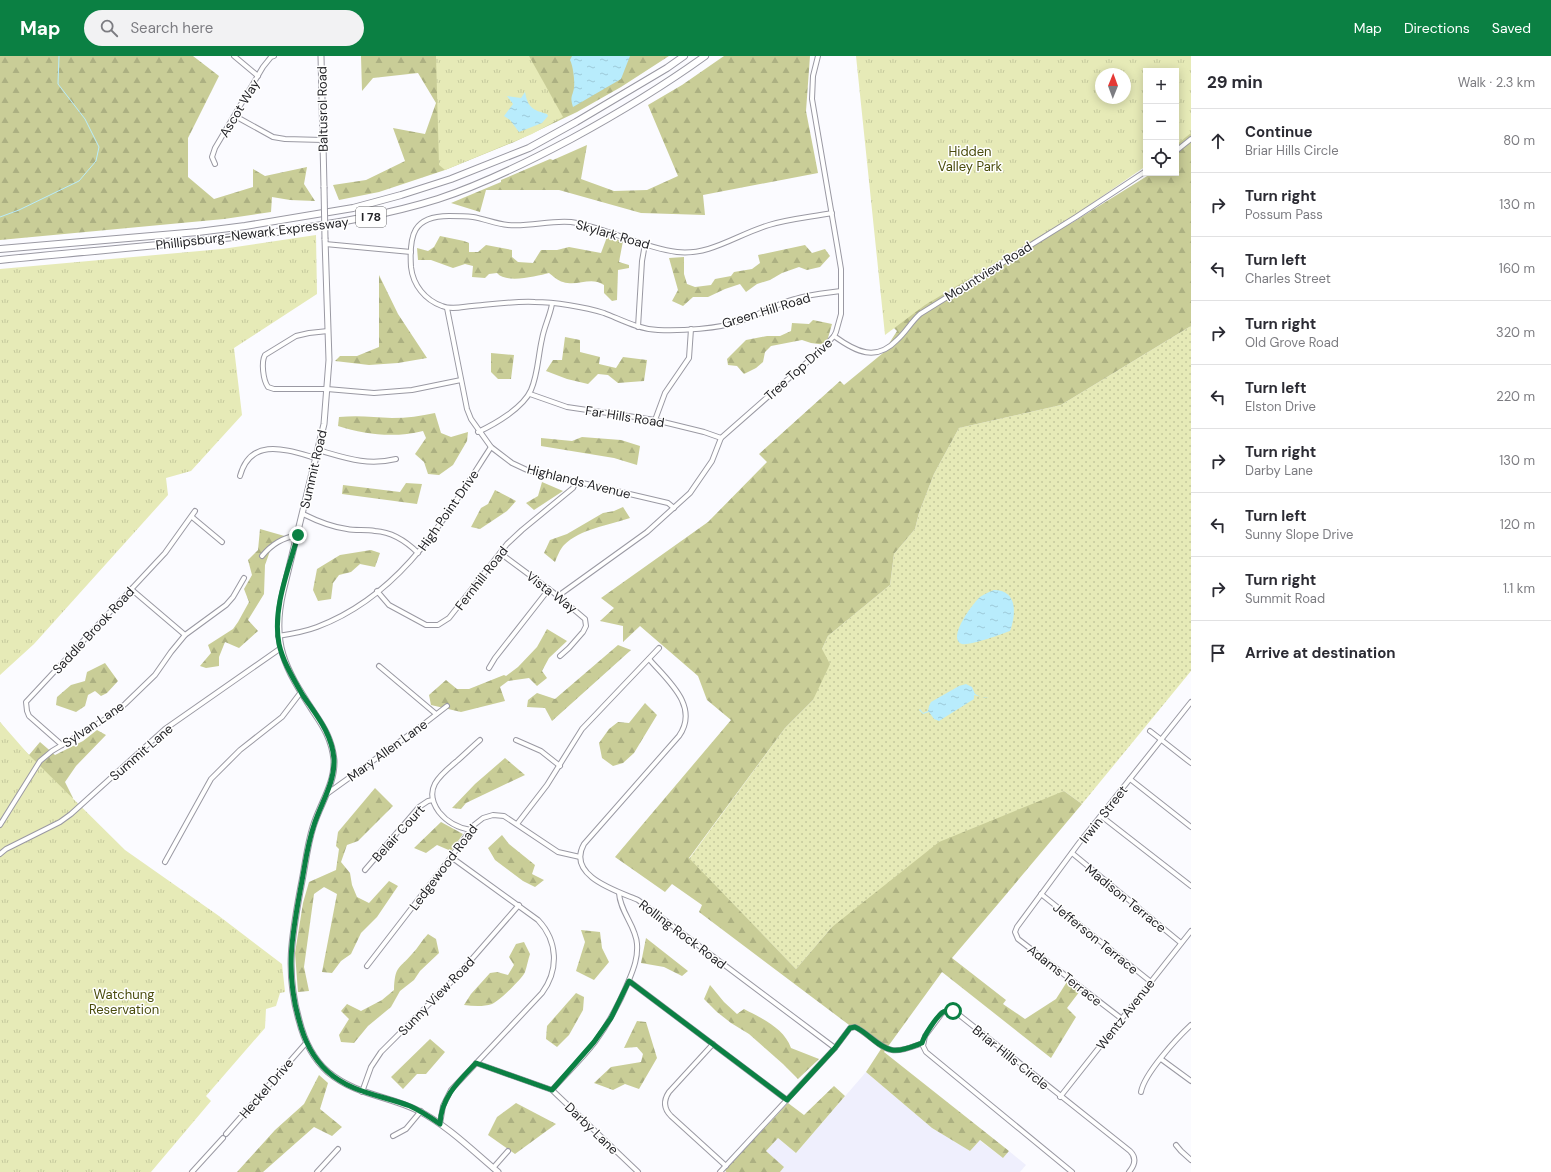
<!DOCTYPE html>
<meta charset="utf-8">
<style>
:root{--surface:#fff;--page:#f2f2f3;--text:#2b2b33;--muted:#7c7c81;--line:#e1e1e2;--accent:#0b8043}
body{margin:0;font-family:"DM Sans",sans-serif;background:var(--page);color:var(--text)}
.controls{position:absolute;right:12px;top:12px;display:grid;overflow:hidden;border-radius:0px;box-shadow:0 2px 10px #0003}
.controls button{width:36px;height:36px;display:grid;place-items:center;padding:0;border:0;border-bottom:1px solid var(--line);background:var(--surface);color:var(--text);font:20px sans-serif}
.compass{position:absolute;left:1095px;top:12px;width:36px;height:36px;border-radius:50%;background:var(--surface);box-shadow:0 2px 10px #0003;rotate:1deg}
.stop{position:absolute;width:12px;height:12px;margin:-9px;border:3px solid #0b8043;border-radius:50%;background:#fff}
.stop.end{background:#0b8043;border-color:#fff;box-shadow:0 1px 4px #0008}
.list{margin:0;padding:0;list-style:none}
h2{display:flex;justify-content:space-between;align-items:center;height:52px;margin:0;padding:0 16px;font-size:17px}
h2 small{font-size:13px;font-weight:400;color:var(--muted)}
.list li{display:grid;grid-template-columns:26px 1fr auto;gap:12px;align-items:center;box-sizing:border-box;height:64px;padding:0 16px;border-top:1px solid var(--line)}
.list b{display:block;font-size:15px;white-space:nowrap}
.list p{margin:0;font-size:13px;white-space:nowrap;color:var(--muted)}
.list em{font-size:13px;font-style:normal;color:var(--muted)}
.icon{flex:none;width:22px;height:22px;fill:none;stroke:currentColor;stroke-width:2;stroke-linecap:round;stroke-linejoin:round}
.map{position:relative;flex:none;width:1191px;height:1116px;overflow:hidden}
header{display:flex;align-items:center;gap:24px;box-sizing:border-box;height:56px;padding:0 20px;background:var(--accent);color:#fff}
header strong{font-size:19px}
nav{display:flex;gap:22px;margin-inline-start:auto;font-size:14px}
.search{width:280px;height:36px;background:var(--page);display:flex;align-items:center;gap:10px;box-sizing:border-box;padding:0 14px;border-radius:22px;color:var(--muted);font-size:15px}
main{display:flex}
aside{flex:1;background:var(--surface)}
.map>svg:first-child{display:block}
.built{fill:#efeffd}
.grass{fill:url(#grass-dots)}
.forest{fill:url(#forest-firs)}
.park{fill:url(#park-tufts);fill-rule:evenodd}
.water{fill:url(#water-ripples)}
.lines{fill:none;stroke-linecap:round;stroke-linejoin:round}
.stream{stroke:#b8ecfc;stroke-width:1}
.minor-casing{stroke:#9a99a3;stroke-width:6}
.major-casing{stroke:#9a99a3;stroke-width:7}
.highway-casing{stroke:#9a99a3;stroke-width:8}
.minor{stroke:#fff;stroke-width:4}
.major{stroke:#fff;stroke-width:5}
.highway{stroke:#fff;stroke-width:6}
.major-bridge-casing{stroke:#9a99a3;stroke-width:7;stroke-linecap:butt}
.major-bridge{stroke:#fff;stroke-width:5}
.route{stroke:#0b8043;stroke-width:5}
.labels{text-anchor:middle;stroke-width:3;stroke-linejoin:round;paint-order:stroke}
.shield{fill:#fff;stroke:#666668;stroke-width:1}
.shield-label{font-size:12px;font-weight:bold;fill:#242428}
.street-label{font-size:13px;fill:#242428;stroke:#fff}
.park-label{font-size:13px;fill:#4a4c0d;stroke:#fff}
</style>
<header>
<strong>Map</strong>
<div class="search"><svg class="icon" aria-label="search" viewBox="0 0 24 24"><circle cx="10" cy="10" r="6"/><path d="M15 15l6 6"/></svg>Search here</div>
<nav><a>Map</a><a>Directions</a><a>Saved</a></nav>
</header>
<main>
<div class="map">
<svg width="1191" height="1116" viewBox="0 0 1191 1116">
<defs>
<pattern id="grass-dots" width="8" height="8" patternUnits="userSpaceOnUse"><rect width="8" height="8" fill="#e6eab7"/><path d="M2 2h.1M6 6h.1" fill="none" stroke="#c5c99d" stroke-width="1.8" stroke-linecap="round"/></pattern>
<pattern id="forest-firs" width="22" height="20" patternUnits="userSpaceOnUse"><rect width="22" height="20" fill="#c9cd97"/><path d="M5 1l3.5 6h-7zM16 11l3.5 6h-7z" fill="#acb082"/></pattern>
<pattern id="park-tufts" width="24" height="20" patternUnits="userSpaceOnUse"><rect width="24" height="20" fill="#e6eab7"/><path d="M3 7l-1-3M5 7V3M7 7l1-3M15 17l-1-3M17 17v-4M19 17l1-3" fill="none" stroke="#c5c99d"/></pattern>
<pattern id="water-ripples" width="26" height="14" patternUnits="userSpaceOnUse"><rect width="26" height="14" fill="#b8ecfc"/><path d="M2 4q2-2 4 0t4 0M15 11q2-2 4 0t4 0" fill="none" stroke="#9ecad8"/></pattern>
</defs>
<rect width="100%" height="100%" fill="#fbfbff"/>
<polygon class="built" points="866,1016 932,1072 970,1095 979,1084 1003,1102 1009,1095 1026,1109 1020,1116 780,1116 783,1111 766,1095 778,1082 796,1097"/>
<polygon class="grass" points="1191,270 1191,615 1082,748 1064,735 832,871 796,913 689,803 785,672 813,644 822,593 828,580 890,529 894,498 915,473 919,457 934,418 959,372 1061,349"/>
<g class="forest">
<polygon points="0,0 193,0 219,20 188,82 188,121 214,143 253,131 253,113 265,120 307,111 304,128 315,145 290,144 272,141 271,156 224,163 0,184"/>
<polygon points="361,0 669,0 621,31 577,56 514,86 445,114 379,136 339,144 333,129 366,124 405,105 393,72 425,78 436,47 418,17 373,22 362,35"/>
<polygon points="724,0 810,0 806,55 818,117 703,139 705,159 641,157 559,134 486,134 480,156 451,147 501,126 501,124 550,103 553,104 587,89 581,123 614,135 647,134 678,120 648,49 682,29"/>
<polygon points="1191,0 1191,270 1061,349 959,372 934,418 919,457 915,473 894,498 890,529 828,580 822,593 830,608 813,644 785,672 689,802 796,913 832,871 939,786 1064,735 1082,748 998,848 952,902 1006,944 1003,948 1025,963 1056,943 1070,921 1083,931 1067,952 1076,961 1051,1002 942,916 884,996 1009,1095 1003,1102 980,1084 970,1095 932,1072 866,1016 881,993 699,856 702,849 672,828 665,836 615,801 731,664 707,644 698,620 640,570 623,586 623,570 600,565 614,552 601,542 708,466 767,406 759,398 840,325 844,329 883,297 897,275 887,265 1053,158 1070,168 1152,117 1176,117 1176,15"/>
<path d="M440,180L464,185L469,187V196H478L486,189L512,194V201L518,206L533,207L541,194H557L569,191L601,197L607,181L623,185L619,206L629,209V212L618,214L617,244L612,245L604,237V229C590,220 578,231 563,226C558,225 553,220 549,217C537,220 506,228 497,217L489,218L485,222L472,221L473,210L465,208L453,212L431,204H418L417,192L428,195L434,191Z"/>
<polygon points="805,189 812,197 825,193 830,200 820,211 807,214 799,211 782,217 770,224 757,228 746,236 740,228 725,233 708,241 693,241 683,250 672,245 678,234 669,202 684,201 684,218 687,228 695,231 711,229 715,223 731,220 734,216 752,213 760,207 758,199"/>
<polygon points="379,219 398,258 427,302 398,307 369,309 335,305 340,300 357,300 379,291"/>
<polygon points="813,264 832,268 826,289 811,287 802,284 771,290 765,296 763,306 756,312 744,318 737,310 728,309 727,303 746,284 767,280 780,280 791,275 792,267 809,268"/>
<polygon points="565,281 580,284 580,296 600,301 599,308 616,312 623,301 647,304 644,325 618,327 608,319 598,318 588,328 567,323 546,315 553,304 562,304"/>
<polygon points="491,297 514,299 511,323 498,323 491,316"/>
<path d="M435,357L441,377L451,381L468,376L467,385L453,409L439,419L428,418L424,406L415,398L426,382L423,375C395,382 366,379 338,370L339,361C357,359 374,361 392,362C407,362 421,360 435,357Z"/>
<polygon points="582,381 621,384 640,390 637,409 614,402 541,390 541,382 572,385"/>
<polygon points="542,426 563,435 534,454 526,447 538,440"/>
<polygon points="406,427 422,428 417,448 342,438 343,429 400,436"/>
<polygon points="495,434 516,445 507,455 480,473 471,471 481,452 488,448"/>
<path d="M623,451L630,462C609,469 580,473 564,489C560,493 557,501 555,506L544,497L550,484L567,478L603,457L614,455Z"/>
<polygon points="260,473 288,481 270,495 265,509 264,538 248,564 258,575 239,592 225,586 219,601 219,610 206,612 200,610 211,597 208,589 233,573 238,566 249,546 244,533 252,519 248,504 258,494"/>
<polygon points="371,494 380,497 375,511 360,508 351,516 339,519 333,527 331,543 318,545 313,534 317,513 340,499"/>
<polygon points="547,573 567,585 549,602 542,615 547,622 537,630 529,622 508,625 500,631 505,645 461,656 431,649 429,639 446,624 457,633 469,633 504,619 506,620 518,611 537,591"/>
<polygon points="618,589 631,594 552,665 545,652 527,651 528,644 537,637 555,643"/>
<polygon points="105,607 118,625 107,637 101,640 95,635 88,639 85,650 76,656 56,649 57,641 71,629 85,625 87,616"/>
<polygon points="645,647 657,659 634,697 623,707 613,710 602,702 599,687 609,673 618,666 629,667"/>
<polygon points="0,666 14,684 29,699 40,686 55,699 83,685 97,674 106,679 76,710 65,726 73,742 0,788"/>
<polygon points="505,702 525,719 466,747 461,753 452,752 475,728"/>
<polygon points="375,732 393,750 358,785 347,789 341,806 350,817 352,829 357,841 369,847 389,825 398,830 377,861 361,877 351,898 341,905 332,917 322,916 337,838 324,831 314,838 304,911 309,935 298,936 295,897 303,847 309,826 336,814 339,793 336,790 338,776"/>
<polygon points="441,766 463,778 451,795 437,789 426,797 414,792"/>
<polygon points="502,779 509,788 535,809 532,818 544,824 535,831 523,825 495,804 488,792"/>
<polygon points="581,874 600,876 602,892 609,906 594,924 576,915 585,886"/>
<path d="M428,878L436,883L439,897L420,915L414,924L400,935L391,951L368,970L354,987L341,986L339,979L349,963L341,955L347,948L361,955L382,944L394,934C395,910 398,914 412,898C418,892 422,884 428,878Z"/>
<polygon points="646,882 688,915 682,920 664,911 641,907"/>
<path d="M524,886L530,898C528,904 527,910 525,916C522,923 499,945 492,948C483,951 473,950 464,949L471,938L490,917L497,916L508,919L514,909L509,901L516,888Z"/>
<path d="M710,929L724,946L737,958L744,953C761,962 784,972 791,992L819,1003L798,1023L783,1008L749,978L731,967L717,956L704,943Z"/>
<polygon points="576,937 584,941 583,954 569,979 557,991 546,983 547,970"/>
<polygon points="637,965 646,966 657,1002 639,1033 625,1028 613,1034 594,1027 611,1011 641,1006 643,998 637,991 624,992"/>
<polygon points="430,983 445,996 426,1018 417,1018 403,1033 391,1021"/>
<polygon points="319,1019 328,1027 320,1053 342,1071 332,1080 314,1071 263,1116 237,1116 275,1074 304,1048"/>
<polygon points="834,1030 845,1040 796,1097 778,1082 766,1095 784,1111 780,1116 726,1116 725,1114 788,1047 804,1059"/>
<polygon points="516,1047 556,1068 515,1098 488,1079 497,1061"/>
</g>
<g class="park">
<polygon points="436,0 529,0 563,61 532,78 445,114 439,109"/>
<path d="M856,0H1191V77L1176,89V15H1146V110L1075,159L925,249L885,279ZM1101,18H1125V42H1101Z"/>
<polygon points="316,179 317,238 234,292 242,359 191,415 166,422 168,439 34,588 0,619 0,213 222,193"/>
<polygon points="0,666 29,699 125,794 219,860 282,908 285,936 280,937 276,950 266,953 265,972 206,1040 211,1045 151,1116 0,1116"/>
</g>
<g class="water">
<path d="M572,0H630L621,23L573,51C570,40 572,42 574,32C575,26 573,9 570,4Z"/>
<path d="M525,36C528,52 533,54 547,58L548,60L542,67L519,76L510,64L504,60L513,48L507,40L521,42Z"/>
<path d="M994,534C1018,534 1016,559 1010,575C1002,578 969,590 962,588C946,583 973,547 980,541C984,538 989,536 994,534Z"/>
<polygon points="966,628 972,631 975,638 981,641 989,642 985,642 974,639 974,643 939,665 934,663 929,656 923,658 919,654 920,653 923,657 928,655 929,650 931,646 959,630"/>
</g>
<g class="lines">
<polyline class="stream" points="0,161 19,154 79,125 96,105 99,91 85,63 58,28 59,0"/>
<defs>
<g id="minor">
<polyline points="234,0 258,20"/>
<polyline points="235,60 273,81 285,83 323,84"/>
<polyline points="1176,95 1191,83"/>
<polyline points="215,108 212,101 215,92 263,11 271,1 274,0"/>
<path d="M832,157C811,161 789,163 769,169C738,178 710,200 677,196C640,191 607,172 571,166C550,164 530,171 508,169C496,168 485,163 473,161C465,160 457,160 449,160C413,160 409,179 411,211C413,229 425,244 442,250C451,254 462,251 472,250C493,248 514,245 535,246C554,246 585,251 604,257C622,264 638,273 658,274C680,275 719,273 740,265C759,259 776,248 795,243C810,238 826,237 841,235"/>
<polyline points="325,188 411,196"/>
<polyline points="447,252 467,353 471,363 491,391 512,407 527,414 668,447 674,452"/>
<polyline points="638,271 642,205 645,188"/>
<path d="M328,275L309,277L296,280L265,299C261,306 263,324 268,331L274,333H327L374,337L412,334L461,324"/>
<path d="M834,280C856,296 876,306 897,284C906,276 911,266 920,258L1076,161L1146,115"/>
<polyline points="530,338 567,351 655,364 704,376 721,382"/>
<polyline points="655,364 665,337 689,302 691,273"/>
<path d="M478,376C495,368 523,352 531,334C538,318 538,300 542,283C544,271 550,260 552,248"/>
<path d="M318,394C346,402 367,410 396,403"/>
<path d="M240,420C251,380 287,394 316,402"/>
<path d="M303,458C317,465 331,471 347,473C356,475 365,473 375,475C392,476 406,485 418,497"/>
<polyline points="192,461 222,486"/>
<polyline points="500,497 558,540 585,563 586,570 583,576 569,592 560,600"/>
<path d="M262,500C272,488 282,482 298,479"/>
<polyline points="131,533 185,579"/>
<polyline points="377,535 389,549 426,569 438,569 449,562 507,488 522,474 573,432 576,425"/>
<polyline points="558,540 647,476 690,437 712,405 721,382 821,294 834,280 836,276 841,258 841,213 837,189 812,43 813,20 818,0"/>
<path d="M278,580C291,578 304,576 317,571C402,539 444,463 491,391"/>
<path d="M649,603C667,624 700,650 679,680L584,788C566,820 617,835 638,844L835,992"/>
<polyline points="379,610 436,658"/>
<polyline points="489,612 495,602 549,533"/>
<polyline points="1150,675 1191,707"/>
<polyline points="516,684 541,695 560,710"/>
<polyline points="62,689 29,660 27,655 26,646 165,497 195,455"/>
<polyline points="1130,723 1191,771"/>
<polyline points="328,737 420,671 447,650"/>
<polyline points="1101,760 1191,830"/>
<polyline points="517,768 547,729 582,673 659,592"/>
<polyline points="0,769 40,705 52,695 112,659 125,648 155,619 171,596 185,579 226,549 233,541 244,522"/>
<path d="M471,774C458,772 447,766 439,756C422,733 440,719 457,705C465,698 472,691 480,684"/>
<polyline points="1072,797 1181,887"/>
<polyline points="0,798 6,793 60,766 71,758 165,673 281,592"/>
<polyline points="165,806 211,723 240,694 282,661 301,636"/>
<polyline points="365,814 419,751 428,745 433,744"/>
<polyline points="1041,838 1151,926"/>
<polyline points="367,910 451,801 474,769 483,762 493,759 504,760 558,796 580,801"/>
<polyline points="629,925 787,1044"/>
<polyline points="1122,963 1018,883 1015,876 1017,871 1079,787 1191,646"/>
<path d="M713,988L669,1036C663,1045 664,1053 671,1060L726,1110"/>
<polyline points="1161,1003 1191,1025"/>
<polyline points="476,1007 552,1034 638,1116"/>
<path d="M552,1034C566,1018 582,1003 595,986C609,967 620,946 629,924C634,912 638,901 637,888C636,870 620,856 619,837"/>
<polyline points="362,1036 371,1011 381,996 458,919 519,849"/>
<path d="M1141,1036C1144,1018 1177,982 1191,969"/>
<polyline points="1060,1041 1191,875"/>
<path d="M440,1068L443,1050L451,1034L542,937C559,914 558,885 538,864L451,801"/>
<polyline points="226,1078 306,987"/>
<polyline points="393,1080 406,1073 421,1055"/>
<polyline points="1176,1089 1181,1095 1191,1104"/>
<polyline points="493,1112 508,1095"/>
<polyline points="192,1116 223,1082"/>
<polyline points="317,1116 338,1093"/>
<path d="M720,1116L835,992L850,972L855,971C867,976 879,992 892,994C901,996 914,990 923,987"/>
<path d="M1072,1116L926,996L923,990L925,980L942,957L950,954L958,958L1130,1095C1137,1102 1135,1109 1129,1116"/>
</g>
<g id="major">
<polyline points="321,0 324,131"/>
<path d="M325,183L329,304L324,368L283,536C271,588 285,612 313,655C324,671 332,684 334,704C335,728 320,748 313,771C307,790 305,811 301,830C292,879 285,915 299,964C304,984 312,1002 328,1016C357,1040 388,1039 419,1055C448,1070 473,1095 498,1116"/>
</g>
<g id="highway">
<polyline points="0,193 198,176 245,170 353,152 401,139 451,123 529,92 576,66 667,12 684,0"/>
<path d="M0,204C95,194 189,188 284,175C336,167 387,159 438,143C484,128 528,106 571,83C617,58 662,31 705,0"/>
</g>
</defs>
<use href="#minor" class="minor-casing"/>
<use href="#major" class="major-casing"/>
<use href="#highway" class="highway-casing"/>
<use href="#minor" class="minor"/>
<use href="#major" class="major"/>
<use href="#highway" class="highway"/>
<defs>
<polyline id="major-bridge" points="324,131 325,183"/>
</defs>
<use href="#major-bridge" class="major-bridge-casing"/>
<use href="#major-bridge" class="major-bridge"/>
</g>
<g class="lines">
<path class="route" d="M298,479C289,512 272,553 279,588C283,606 293,622 302,638C316,659 332,677 334,703C335,727 321,747 314,769C307,789 305,810 301,830C292,879 285,915 299,964C304,984 312,1001 327,1015C351,1037 381,1039 410,1050C421,1055 430,1061 440,1068C441,1041 459,1025 476,1007L552,1034L594,986L611,962L629,925L787,1044L835,992L850,972L855,971C867,976 879,992 892,994C901,996 914,990 922,987C924,980 936,961 943,956C946,954 949,955 953,955"/>
</g>
<g class="labels">
<rect class="shield" x="356" y="151" width="30" height="20" rx="3"/>
<g class="shield-label">
<text x="371" y="165">I 78</text>
</g>
<g class="street-label">
<text transform="translate(239 52) rotate(-59)" y="5">Ascot Way</text>
<text transform="translate(322 53) rotate(-91)" y="5">Baltusrol Road</text>
<text transform="translate(252 177) rotate(-7)" y="5">Phillipsburg-Newark Expressway</text>
<text transform="translate(613 178) rotate(16)" y="5">Skylark Road</text>
<text transform="translate(988 215) rotate(-32)" y="5">Mountview Road</text>
<text transform="translate(766 254) rotate(-17)" y="5">Green Hill Road</text>
<text transform="translate(798 313) rotate(-42)" y="5">Tree Top Drive</text>
<text transform="translate(625 360) rotate(9)" y="5">Far Hills Road</text>
<text transform="translate(313 413) rotate(-77)" y="5">Summit Road</text>
<text transform="translate(579 425) rotate(14)" y="5">Highlands Avenue</text>
<text transform="translate(448 454) rotate(-55)" y="5">High Point Drive</text>
<text transform="translate(481 522) rotate(-52)" y="5">Fernhill Road</text>
<text transform="translate(552 536) rotate(37)" y="5">Vista Way</text>
<text transform="translate(93 574) rotate(-47)" y="5">Saddle Brook Road</text>
<text transform="translate(93 668) rotate(-34)" y="5">Sylvan Lane</text>
<text transform="translate(387 694) rotate(-36)" y="5">Mary Allen Lane</text>
<text transform="translate(141 696) rotate(-41)" y="5">Summit Lane</text>
<text transform="translate(1103 758) rotate(-52)" y="5">Irwin Street</text>
<text transform="translate(398 777) rotate(-48)" y="5">Belair Court</text>
<text transform="translate(443 811) rotate(-53)" y="5">Ledgewood Road</text>
<text transform="translate(1126 842) rotate(39)" y="5">Madison Terrace</text>
<text transform="translate(683 878) rotate(37)" y="5">Rolling Rock Road</text>
<text transform="translate(1096 882) rotate(39)" y="5">Jefferson Terrace</text>
<text transform="translate(1065 919) rotate(38)" y="5">Adams Terrace</text>
<text transform="translate(436 940) rotate(-46)" y="5">Sunny View Road</text>
<text transform="translate(1125 958) rotate(-52)" y="5">Wentz Avenue</text>
<text transform="translate(1011 1001) rotate(39)" y="5">Briar Hills Circle</text>
<text transform="translate(266 1032) rotate(-49)" y="5">Heckel Drive</text>
<text transform="translate(592 1072) rotate(44)" y="5">Darby Lane</text>
</g>
<g class="park-label">
<text x="970" y="100">Hidden<tspan x="970" dy="15">Valley Park</tspan></text>
<text x="124" y="943">Watchung<tspan x="124" dy="15">Reservation</tspan></text>
</g>
</g>
</svg>
<div class="controls">
<button>+</button>
<button>−</button>
<button><svg class="icon" aria-label="locate" viewBox="0 0 24 24"><circle cx="12" cy="12" r="6"/><path d="M12 2v4M12 18v4M2 12h4M18 12h4"/></svg></button>
</div>
<svg class="compass" viewBox="-18 -18 36 36"><path d="M0-13l5 13h-10z" fill="#e53935"/><path d="M0 13l5-13h-10z" fill="#7c7c81"/></svg>
<div class="stop" style="left:953px;top:955px"></div>
<div class="stop end" style="left:298px;top:479px"></div>
</div>
<aside>
<h2>29 min<small>Walk · 2.3 km</small></h2>
<ul class="list">
<li><svg class="icon" aria-label="ahead" viewBox="0 0 24 24"><path d="M12 20V5M6 11l6-6 6 6"/></svg><div><b>Continue</b><p>Briar Hills Circle</p></div><em>80 m</em></li>
<li><svg class="icon" aria-label="right" viewBox="0 0 24 24"><path d="M7 20v-9h11M14 6l5 5-5 5"/></svg><div><b>Turn right</b><p>Possum Pass</p></div><em>130 m</em></li>
<li><svg class="icon" aria-label="left" viewBox="0 0 24 24"><path d="M17 20v-9H6M10 6l-5 5 5 5"/></svg><div><b>Turn left</b><p>Charles Street</p></div><em>160 m</em></li>
<li><svg class="icon" aria-label="right" viewBox="0 0 24 24"><path d="M7 20v-9h11M14 6l5 5-5 5"/></svg><div><b>Turn right</b><p>Old Grove Road</p></div><em>320 m</em></li>
<li><svg class="icon" aria-label="left" viewBox="0 0 24 24"><path d="M17 20v-9H6M10 6l-5 5 5 5"/></svg><div><b>Turn left</b><p>Elston Drive</p></div><em>220 m</em></li>
<li><svg class="icon" aria-label="right" viewBox="0 0 24 24"><path d="M7 20v-9h11M14 6l5 5-5 5"/></svg><div><b>Turn right</b><p>Darby Lane</p></div><em>130 m</em></li>
<li><svg class="icon" aria-label="left" viewBox="0 0 24 24"><path d="M17 20v-9H6M10 6l-5 5 5 5"/></svg><div><b>Turn left</b><p>Sunny Slope Drive</p></div><em>120 m</em></li>
<li><svg class="icon" aria-label="right" viewBox="0 0 24 24"><path d="M7 20v-9h11M14 6l5 5-5 5"/></svg><div><b>Turn right</b><p>Summit Road</p></div><em>1.1 km</em></li>
<li><svg class="icon" aria-label="arrive" viewBox="0 0 24 24"><path d="M6 21V4h12l-3 4 3 4H6"/></svg><div><b>Arrive at destination</b></div></li>
</ul>
</aside>
</main>
